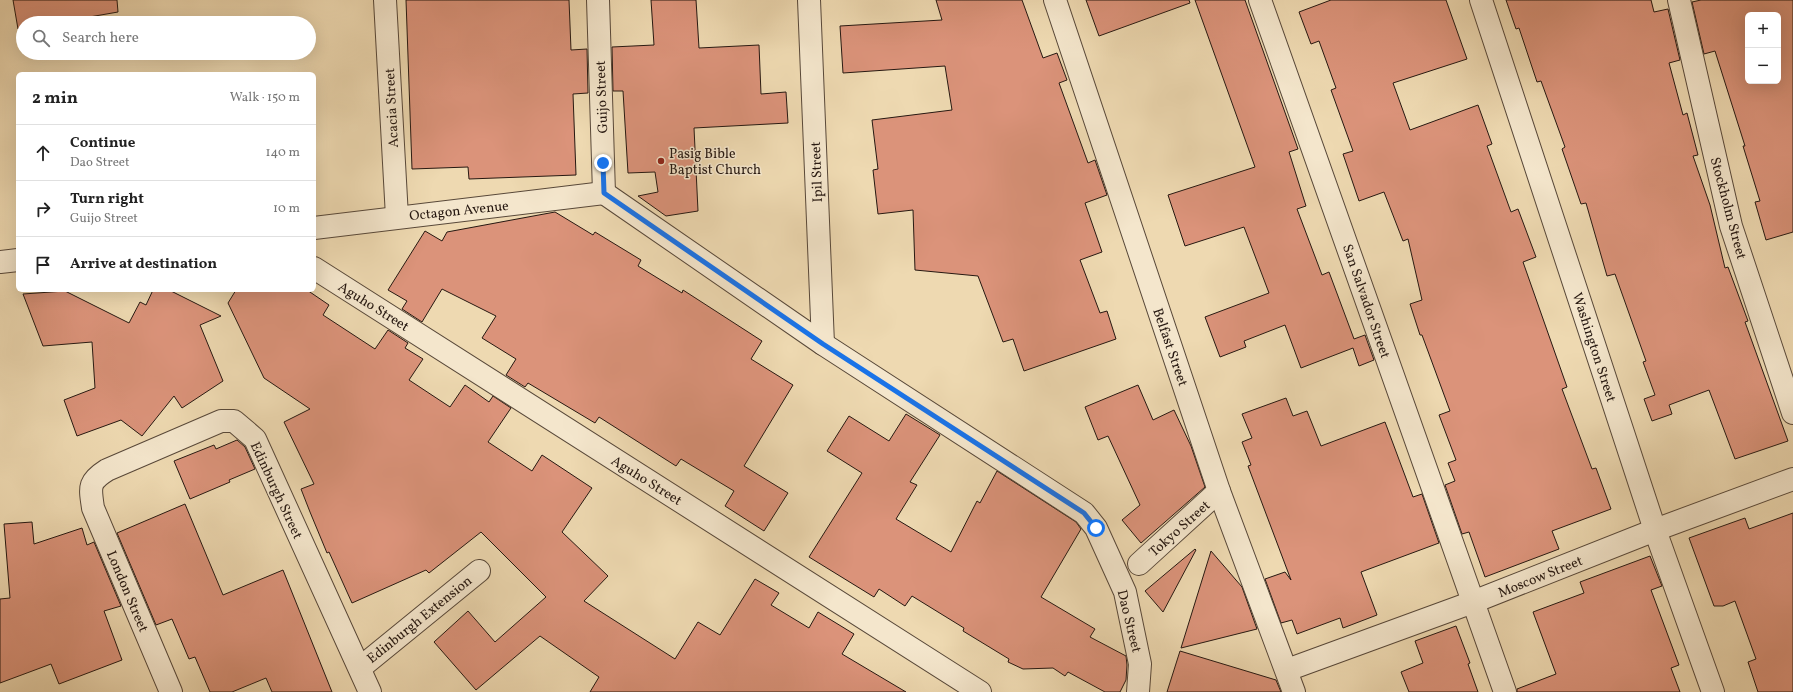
<!DOCTYPE html>
<meta charset="utf-8">
<style>
:root{--surface:#fff;--page:#f2f2f2;--text:#222;--muted:#767676;--line:#e0e0e0}
body{margin:0;font-family:Vollkorn,serif;background:var(--page);color:var(--text)}
.controls{position:absolute;right:12px;top:12px;display:grid;overflow:hidden;border-radius:6px;box-shadow:0 4px 16px #0002}
.controls button{width:36px;height:36px;display:grid;place-items:center;padding:0;border:0;border-bottom:1px solid var(--line);background:var(--surface);color:var(--text);font:20px sans-serif}
.stop{position:absolute;width:12px;height:12px;margin:-9px;border:3px solid #1a73e8;border-radius:50%;background:#fff}
.stop.end{background:#1a73e8;border-color:#fff;box-shadow:0 1px 4px #0008}
.list{margin:0;padding:0;list-style:none}
h2{display:flex;justify-content:space-between;align-items:center;height:52px;margin:0;padding:0 16px;font-size:17px}
h2 small{font-size:13px;font-weight:400;color:var(--muted)}
.list li{display:grid;grid-template-columns:26px 1fr auto;gap:12px;align-items:center;box-sizing:border-box;height:56px;padding:0 16px;border-top:1px solid var(--line)}
.list b{display:block;font-size:15px;white-space:nowrap}
.list p{margin:0;font-size:13px;white-space:nowrap;color:var(--muted)}
.list em{font-size:13px;font-style:normal;color:var(--muted)}
.icon{flex:none;width:22px;height:22px;fill:none;stroke:currentColor;stroke-width:2;stroke-linecap:round;stroke-linejoin:round}
.map{position:relative;flex:none;width:1793px;height:692px;overflow:hidden}
.search{position:absolute;background:var(--surface);box-shadow:0 4px 16px #0002;left:16px;top:16px;width:300px;height:44px;display:flex;align-items:center;gap:10px;box-sizing:border-box;padding:0 14px;border-radius:22px;color:var(--muted);font-size:15px}
.panel{position:absolute;background:var(--surface);box-shadow:0 4px 16px #0002;left:16px;top:72px;width:300px;height:220px;border-radius:6px}
.map>svg:first-child{display:block}
.building{fill:#db937a;stroke:#261811;fill-rule:evenodd}
.lines{fill:none;stroke-linecap:round;stroke-linejoin:round}
.minor-casing{stroke:#584839;stroke-width:24}
.minor{stroke:#f4e6cc;stroke-width:22}
.route{stroke:#1a73e8;stroke-width:5}
.poi-dot{fill:#8f2418;stroke:#f4e6cc;stroke-width:1.5}
.labels{text-anchor:middle;stroke-width:3;stroke-linejoin:round;paint-order:stroke}
.street-label{font-size:14px;fill:#261811;stroke:#f4e6cc}
.poi-label{font-size:14px;fill:#261811;stroke:#f4e6cc;text-anchor:start}
</style>
<div class="map">
<svg width="1793" height="692" viewBox="0 0 1793 692">
<rect width="100%" height="100%" fill="#eed9b1"/>
<filter id="stains"><feTurbulence type="fractalNoise" baseFrequency=".005" numOctaves="4"/><feColorMatrix values="0 0 0 0 .2 0 0 0 0 .09 0 0 0 0 .02 0 0 0 .5 -.17"/></filter>
<radialGradient id="worn" r=".72"><stop offset=".6" stop-color="#630" stop-opacity="0"/><stop offset="1" stop-color="#630" stop-opacity=".3"/></radialGradient>
<g class="building">
<polygon points="13,0 117,0 118,12 55,23 23,23 23,28 18,29"/>
<polygon points="406,0 569,0 571,50 587,49 588,93 573,94 576,175 469,179 468,167 412,169"/>
<polygon points="651,0 696,0 699,48 759,45 761,94 786,92 788,123 694,128 698,211 666,216 638,196 658,192 655,172 628,173 623,91 613,91 612,47 654,45"/>
<polygon points="936,0 1022,0 1043,58 1057,53 1067,80 1059,83 1088,163 1095,160 1107,195 1085,203 1102,252 1080,260 1100,313 1107,311 1116,339 1024,371 1013,339 1003,342 978,276 915,270 913,210 878,214 873,170 878,169 872,120 952,110 945,66 843,73 840,26 942,20"/>
<polygon points="1086,0 1189,0 1190,3 1099,36"/>
<polygon points="1195,0 1245,0 1298,149 1289,152 1306,206 1297,209 1322,275 1329,272 1354,339 1365,335 1374,360 1359,366 1353,348 1301,368 1285,325 1244,341 1246,347 1220,357 1205,317 1269,293 1244,227 1185,246 1168,195 1255,167"/>
<polygon points="1331,0 1446,0 1467,59 1393,83 1410,130 1478,105 1492,144 1487,146 1511,212 1518,209 1536,257 1523,262 1567,387 1562,389 1592,469 1596,468 1611,509 1552,531 1559,549 1485,577 1469,532 1462,534 1445,485 1455,481 1448,463 1456,460 1439,415 1450,411 1422,335 1420,335 1410,304 1422,300 1408,239 1403,241 1384,192 1359,201 1343,154 1353,151 1331,90 1336,88 1319,41 1311,44 1299,12"/>
<polygon points="1506,0 1651,0 1654,12 1668,9 1680,60 1669,63 1683,115 1687,113 1698,155 1693,156 1710,205 1725,268 1728,267 1748,321 1745,322 1788,441 1735,459 1709,390 1669,405 1672,414 1652,421 1644,399 1655,395 1643,362 1646,361 1615,274 1607,276 1586,203 1581,204 1562,149 1565,147 1541,81 1537,82 1519,28 1516,29"/>
<path d="M1701,0H1793V232L1766,240L1755,202L1760,201L1743,146H1745L1715,51L1704,54L1692,2ZM1748,15H1778V81H1748Z"/>
<polygon points="555,212 593,235 595,232 641,260 638,266 682,293 683,290 762,341 751,359 793,385 744,466 788,493 764,531 725,506 734,491 681,459 676,466 599,417 595,423 528,383 525,387 506,375 516,359 482,338 496,316 442,289 422,322 402,309 407,301 388,290 425,231 442,241 447,232"/>
<polygon points="153,290 169,290 221,316 200,325 223,381 182,408 174,396 142,436 121,420 77,436 64,400 95,388 92,342 43,346 23,294 65,291 129,323 140,302 146,305"/>
<polygon points="236,290 307,290 329,305 323,315 375,349 388,330 408,343 405,348 423,359 409,380 450,407 465,385 489,402 493,396 511,408 488,442 532,471 542,455 592,488 562,532 608,576 584,601 675,659 698,622 720,635 755,579 779,593 771,605 809,628 818,612 854,634 842,654 906,692 590,692 599,677 540,636 476,690 434,642 468,611 495,642 546,597 481,532 429,573 426,570 352,603 329,552 327,553 310,512 301,489 314,484 284,422 310,409 264,378 228,303"/>
<polygon points="1138,385 1153,420 1174,410 1191,446 1205,487 1141,543 1122,520 1140,505 1108,436 1098,440 1085,407"/>
<polygon points="1286,398 1293,416 1307,411 1321,446 1385,422 1413,497 1422,494 1439,543 1361,572 1377,615 1343,628 1340,618 1297,634 1292,620 1281,623 1265,579 1285,572 1291,580 1248,466 1251,465 1242,442 1252,438 1242,414"/>
<polygon points="906,414 940,435 910,482 917,485 896,519 951,552 977,501 980,503 997,471 1076,522 1081,529 1041,597 1095,629 1090,637 1126,656 1127,665 1126,680 1120,692 1105,692 1068,672 1065,676 1053,668 1023,669 1008,662 1009,659 963,631 964,628 912,596 905,606 879,589 874,597 809,557 862,473 827,451 849,416 889,441"/>
<polygon points="237,440 245,447 255,469 229,480 230,482 190,499 174,461 214,445 216,449"/>
<polygon points="185,504 223,595 283,570 332,692 272,692 266,678 232,692 210,692 195,657 189,659 172,619 156,625 117,533"/>
<polygon points="1793,513 1793,692 1758,692 1748,662 1756,659 1735,601 1723,606 1714,606 1689,538 1745,518 1749,529"/>
<polygon points="32,522 34,544 82,528 87,545 94,542 121,606 104,611 122,660 59,684 51,664 0,683 0,599 10,598 4,524"/>
<polygon points="1195,549 1196,550 1163,612 1145,591"/>
<polygon points="1211,551 1242,587 1257,629 1181,648"/>
<polygon points="1650,556 1662,586 1651,590 1679,665 1671,668 1680,692 1517,692 1517,689 1556,674 1533,612 1584,593 1580,582"/>
<polygon points="1456,626 1470,663 1468,664 1478,692 1409,692 1401,672 1423,663 1415,641"/>
<polygon points="1180,651 1276,680 1281,692 1167,692"/>
</g>
<g class="lines">
<defs>
<g id="minor">
<polyline points="385,0 397,217"/>
<polyline points="598,0 604,193"/>
<polyline points="809,0 823,344"/>
<polyline points="1055,0 1219,491 1294,692"/>
<polyline points="1260,0 1505,692"/>
<polyline points="1481,0 1655,530 1713,692"/>
<polyline points="1679,0 1731,226 1793,413"/>
<polyline points="604,193 823,344 1084,513 1096,528 1125,592 1140,664 1138,692"/>
<polyline points="314,228 604,193"/>
<polyline points="0,262 18,260"/>
<polyline points="314,268 980,692"/>
<polyline points="1139,564 1219,491"/>
<polyline points="360,668 479,571"/>
<polyline points="1287,670 1473,602 1655,530 1793,479"/>
<path d="M171,692L93,508C90,487 88,482 107,470L221,421H234L255,439L370,692"/>
</g>
</defs>
<use href="#minor" class="minor-casing"/>
<use href="#minor" class="minor"/>
</g>
<g class="lines">
<polyline class="route" points="603,163 604,193 823,344 1084,513 1096,528"/>
</g>
<circle class="poi-dot" cx="661" cy="161" r="4"/>
<g class="labels">
<g class="street-label">
<text transform="translate(601 97) rotate(-92)" y="5">Guijo Street</text>
<text transform="translate(391 108) rotate(-93)" y="5">Acacia Street</text>
<text transform="translate(816 172) rotate(-92)" y="5">Ipil Street</text>
<text transform="translate(1729 208) rotate(75)" y="5">Stockholm Street</text>
<text transform="translate(459 210) rotate(-6)" y="5">Octagon Avenue</text>
<text transform="translate(1367 301) rotate(71)" y="5">San Salvador Street</text>
<text transform="translate(374 306) rotate(32)" y="5">Aguho Street</text>
<text transform="translate(1171 347) rotate(71)" y="5">Belfast Street</text>
<text transform="translate(1595 347) rotate(72)" y="5">Washington Street</text>
<text transform="translate(647 480) rotate(32)" y="5">Aguho Street</text>
<text transform="translate(277 490) rotate(65)" y="5">Edinburgh Street</text>
<text transform="translate(1179 528) rotate(-42)" y="5">Tokyo Street</text>
<text transform="translate(1540 576) rotate(-22)" y="5">Moscow Street</text>
<text transform="translate(128 591) rotate(67)" y="5">London Street</text>
<text transform="translate(419 619) rotate(-39)" y="5">Edinburgh Extension</text>
<text transform="translate(1130 621) rotate(76)" y="5">Dao Street</text>
</g>
<g class="poi-label">
<text x="669" y="158">Pasig Bible<tspan x="669" dy="16">Baptist Church</tspan></text>
</g>
</g>
<rect width="100%" height="100%" filter="url(#stains)"/>
<rect width="100%" height="100%" fill="url(#worn)"/>
</svg>
<div class="controls">
<button>+</button>
<button>−</button>
</div>
<div class="stop" style="left:1096px;top:528px"></div>
<div class="stop end" style="left:603px;top:163px"></div>
<div class="search"><svg class="icon" aria-label="search" viewBox="0 0 24 24"><circle cx="10" cy="10" r="6"/><path d="M15 15l6 6"/></svg>Search here</div>
<section class="panel">
<h2>2 min<small>Walk · 150 m</small></h2>
<ul class="list">
<li><svg class="icon" aria-label="ahead" viewBox="0 0 24 24"><path d="M12 20V5M6 11l6-6 6 6"/></svg><div><b>Continue</b><p>Dao Street</p></div><em>140 m</em></li>
<li><svg class="icon" aria-label="right" viewBox="0 0 24 24"><path d="M7 20v-9h11M14 6l5 5-5 5"/></svg><div><b>Turn right</b><p>Guijo Street</p></div><em>10 m</em></li>
<li><svg class="icon" aria-label="arrive" viewBox="0 0 24 24"><path d="M6 21V4h12l-3 4 3 4H6"/></svg><div><b>Arrive at destination</b></div></li>
</ul>
</section>
</div>
